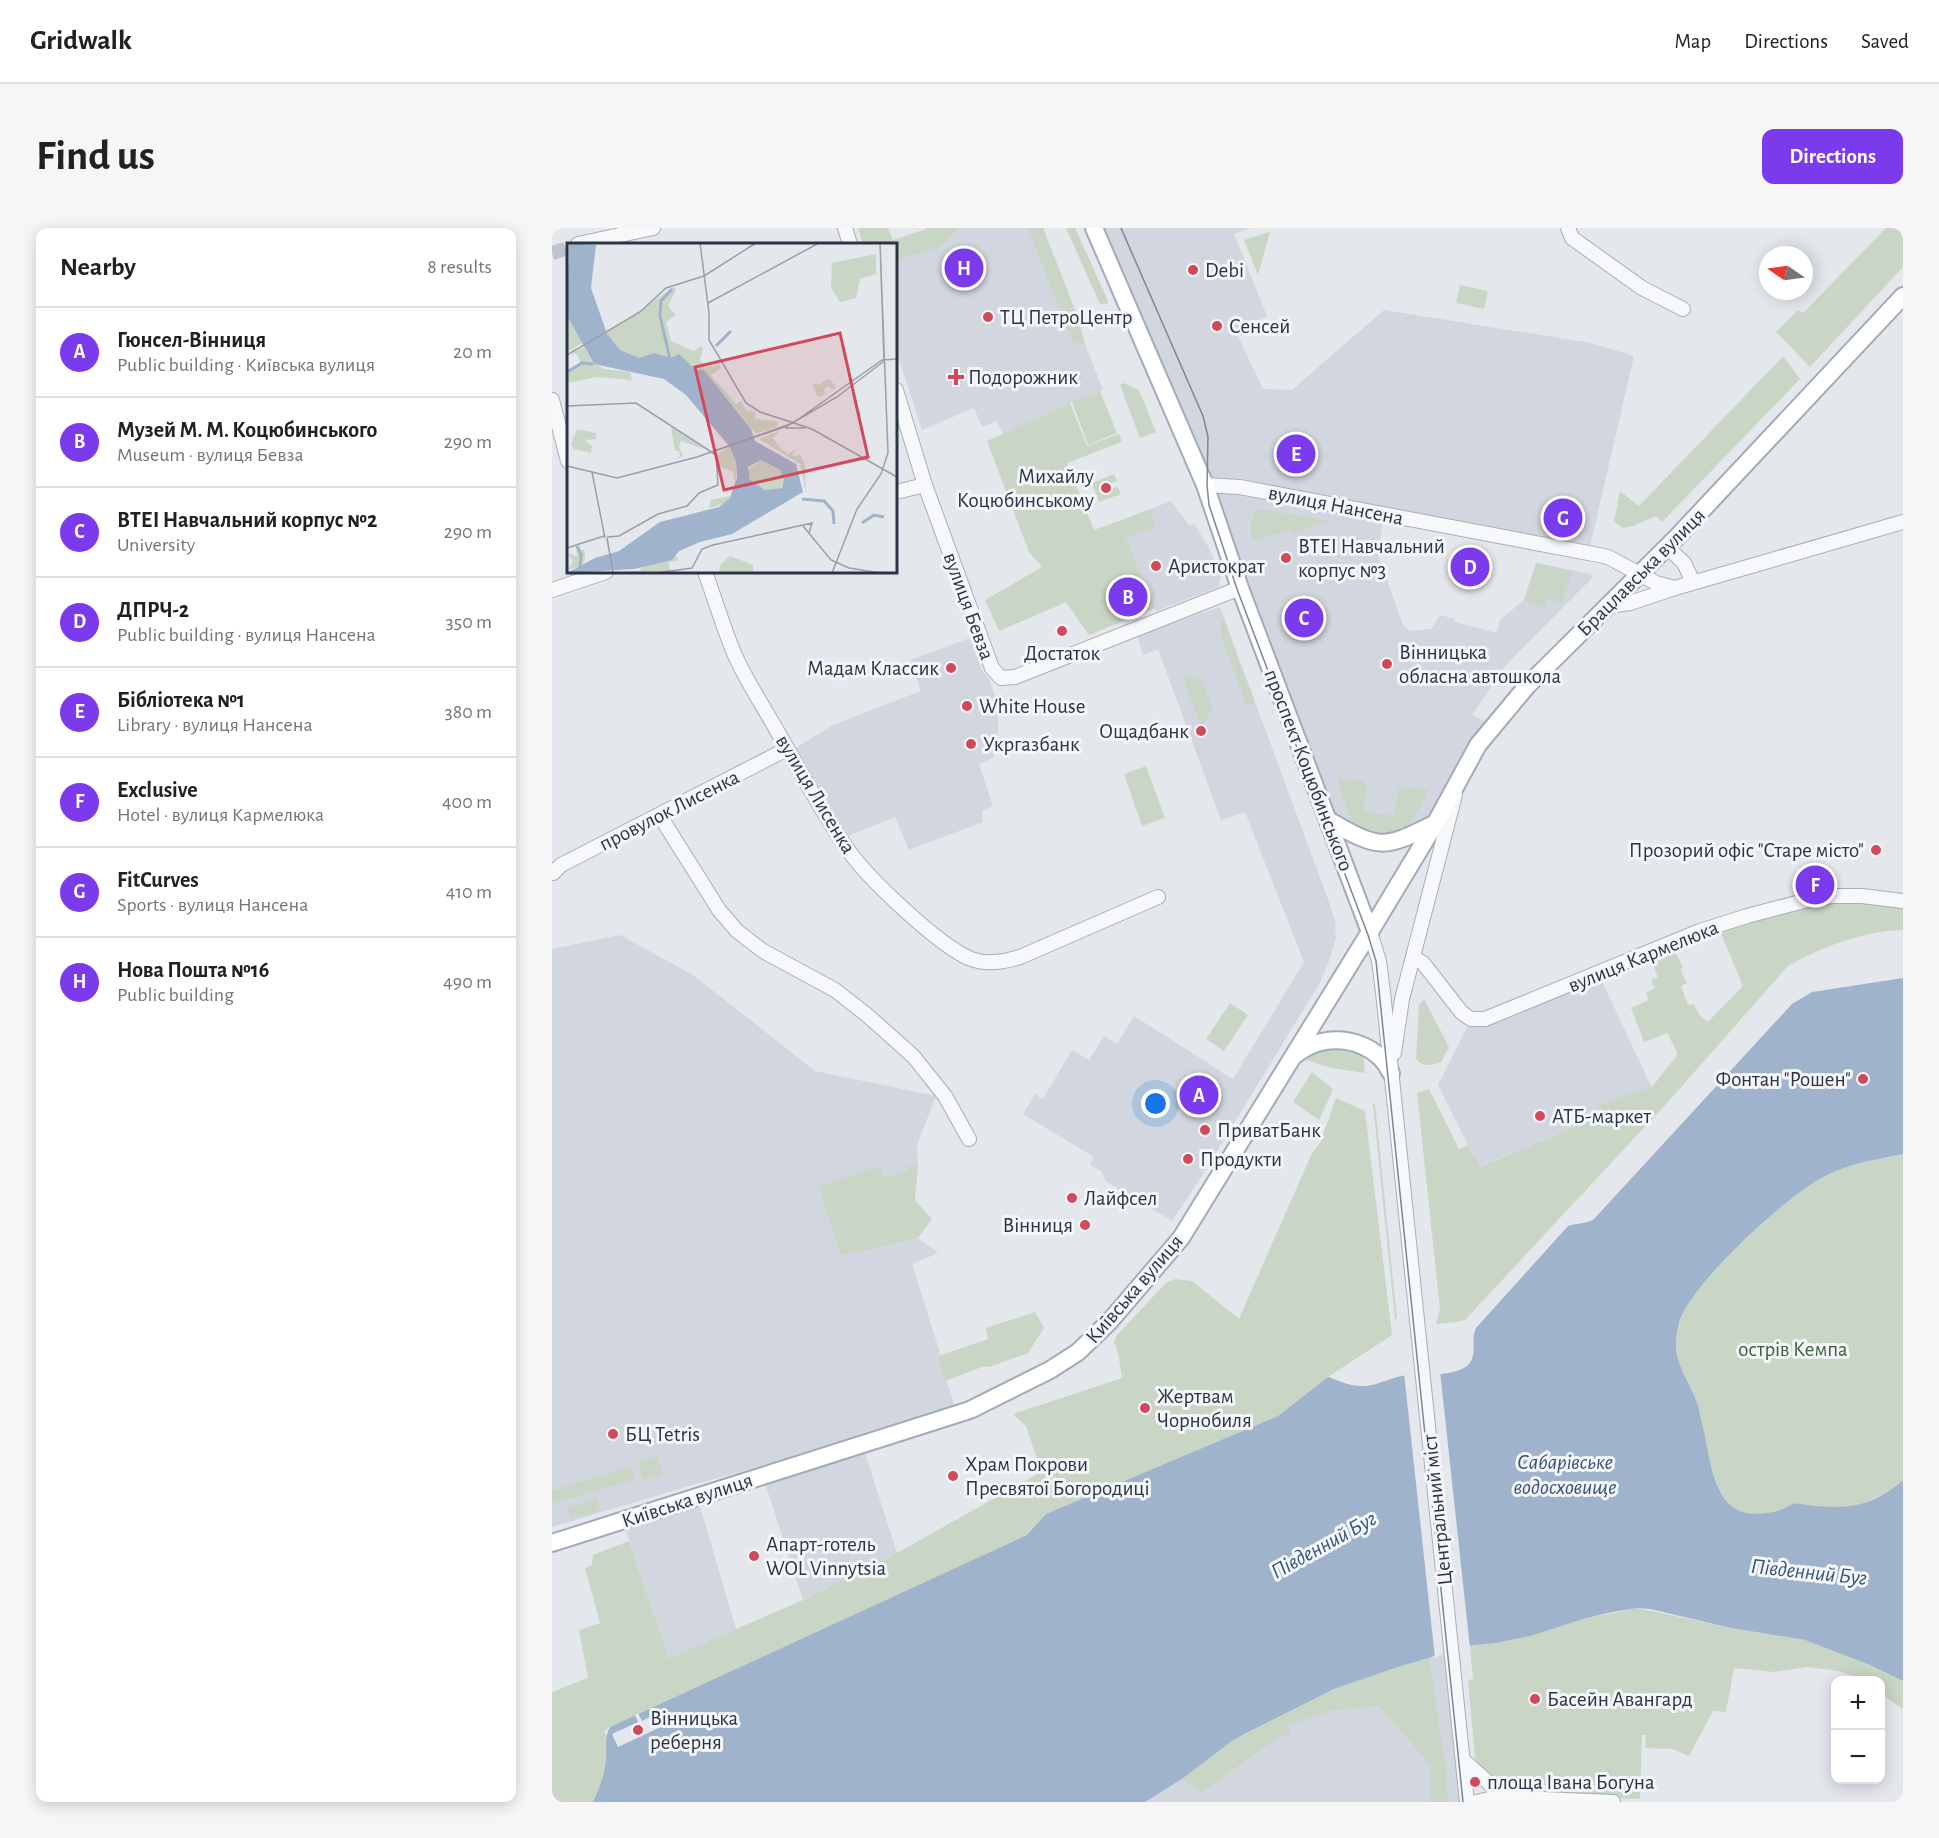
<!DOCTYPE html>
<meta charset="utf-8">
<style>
:root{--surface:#fff;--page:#f6f6f6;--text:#202124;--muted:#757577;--line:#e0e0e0;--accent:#7c3aed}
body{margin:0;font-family:"Alegreya Sans",sans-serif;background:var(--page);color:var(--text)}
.controls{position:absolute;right:18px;bottom:18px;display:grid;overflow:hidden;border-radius:12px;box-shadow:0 3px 15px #0003}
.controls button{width:54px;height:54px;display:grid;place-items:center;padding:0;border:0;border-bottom:2px solid var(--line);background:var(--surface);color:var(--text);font:30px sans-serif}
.compass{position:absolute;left:1207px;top:18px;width:54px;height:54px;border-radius:50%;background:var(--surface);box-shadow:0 3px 15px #0003;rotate:283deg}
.you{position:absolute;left:604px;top:876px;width:21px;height:21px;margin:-15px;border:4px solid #fff;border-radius:50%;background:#1a73e8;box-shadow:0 0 0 9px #1a73e833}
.badge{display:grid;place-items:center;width:39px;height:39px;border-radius:50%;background:var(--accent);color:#fff;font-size:20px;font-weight:700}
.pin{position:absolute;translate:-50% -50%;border:3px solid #fff;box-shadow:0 2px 6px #0006}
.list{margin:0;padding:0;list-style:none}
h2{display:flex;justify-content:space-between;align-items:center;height:78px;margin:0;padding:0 24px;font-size:26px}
h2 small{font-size:20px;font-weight:400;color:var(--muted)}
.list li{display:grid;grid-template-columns:39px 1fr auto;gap:18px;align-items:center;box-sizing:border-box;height:90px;padding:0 24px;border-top:2px solid var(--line)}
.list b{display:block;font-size:22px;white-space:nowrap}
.list p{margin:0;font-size:20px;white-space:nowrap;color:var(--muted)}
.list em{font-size:20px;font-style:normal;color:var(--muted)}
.map{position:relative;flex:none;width:1351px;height:1574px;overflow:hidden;border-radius:12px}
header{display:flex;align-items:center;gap:36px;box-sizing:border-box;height:84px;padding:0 30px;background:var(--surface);border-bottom:2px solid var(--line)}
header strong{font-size:28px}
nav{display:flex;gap:33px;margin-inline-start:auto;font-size:21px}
.intro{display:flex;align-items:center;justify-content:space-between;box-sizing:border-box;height:144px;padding:0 36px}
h1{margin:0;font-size:42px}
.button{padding:15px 27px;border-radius:12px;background:var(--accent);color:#fff;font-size:21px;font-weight:700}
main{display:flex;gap:36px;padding:0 36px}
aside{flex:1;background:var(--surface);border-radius:12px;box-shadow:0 3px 15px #0003}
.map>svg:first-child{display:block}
.built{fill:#d2d6de}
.green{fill:#c9d6c5}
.water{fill:#9fb4cc}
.pier{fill:#e4e7ec}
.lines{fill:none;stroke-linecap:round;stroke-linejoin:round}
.minor-tunnel{stroke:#bfc3cb;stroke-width:14;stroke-dasharray:14 7;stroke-linecap:butt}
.minor-casing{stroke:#a9aeb7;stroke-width:16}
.major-casing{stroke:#a3abb8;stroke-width:20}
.minor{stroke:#f7f8fa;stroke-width:14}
.major{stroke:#fff;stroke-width:16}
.tram{stroke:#7d8696;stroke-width:1.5}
.poi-dot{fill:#d1495b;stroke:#f4f6f9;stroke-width:2}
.labels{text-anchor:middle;stroke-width:6;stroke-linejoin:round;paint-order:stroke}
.poi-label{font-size:21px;fill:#2b3445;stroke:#f4f6f9;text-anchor:start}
.street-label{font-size:21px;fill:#2b3445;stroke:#f4f6f9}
.park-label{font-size:21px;fill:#3f6138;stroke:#f4f6f9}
.water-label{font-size:22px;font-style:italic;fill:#34527a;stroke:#f4f6f9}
.inset-river{fill:none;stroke:#9fb4cc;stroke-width:3}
.inset-road{fill:none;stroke:#9a9fa9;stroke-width:1.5}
.view{fill:#d1495b;fill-opacity:0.15;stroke:#d1495b;stroke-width:3}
.inset-edge{fill:none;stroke:#2b3445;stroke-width:3}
</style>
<header>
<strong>Gridwalk</strong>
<nav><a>Map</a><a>Directions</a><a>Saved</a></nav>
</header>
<div class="intro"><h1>Find us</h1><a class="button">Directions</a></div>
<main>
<aside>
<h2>Nearby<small>8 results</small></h2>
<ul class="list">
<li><span class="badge">A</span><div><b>Гюнсел-Вінниця</b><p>Public building · Київська вулиця</p></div><em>20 m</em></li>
<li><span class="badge">B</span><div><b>Музей М. М. Коцюбинського</b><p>Museum · вулиця Бевза</p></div><em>290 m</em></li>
<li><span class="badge">C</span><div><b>ВТЕІ Навчальний корпус №2</b><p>University</p></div><em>290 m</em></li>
<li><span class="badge">D</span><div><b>ДПРЧ-2</b><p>Public building · вулиця Нансена</p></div><em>350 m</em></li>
<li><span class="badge">E</span><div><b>Бібліотека №1</b><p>Library · вулиця Нансена</p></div><em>380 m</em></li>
<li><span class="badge">F</span><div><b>Exclusive</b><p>Hotel · вулиця Кармелюка</p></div><em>400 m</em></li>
<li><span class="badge">G</span><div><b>FitCurves</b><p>Sports · вулиця Нансена</p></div><em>410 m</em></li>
<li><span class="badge">H</span><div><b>Нова Пошта №16</b><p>Public building</p></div><em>490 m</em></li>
</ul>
</aside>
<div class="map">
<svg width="1351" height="1574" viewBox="0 0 1351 1574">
<rect width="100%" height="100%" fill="#e4e7ec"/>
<g class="built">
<polygon points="407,0 491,0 525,87 533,116 551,162 518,175 451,206 444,193 430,199 422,180 370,202 344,122 344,32 389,19"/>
<polygon points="541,0 698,0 682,6 715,88 684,104 711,161 740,162 832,82 1039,115 1082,128 1037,323 652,255"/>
<polygon points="653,257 832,286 826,327 851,397 858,403 879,401 888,387 903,391 903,394 945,405 948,392 972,372 984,335 1039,346 1040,350 953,438 947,447 948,449 944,455 942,455 920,487 942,498 883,596 837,616 776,592"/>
<polygon points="619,273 638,298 642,295 658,322 669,350 666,359 604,383 567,293"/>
<polygon points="668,379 777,674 783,693 784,710 776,736 766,758 646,954 620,993 554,953 549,943 538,937 542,929 471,886 483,866 491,871 520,822 537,832 552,808 565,816 582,788 681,851 752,734 693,584 669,592 606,421 591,427 585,407"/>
<polygon points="418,410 431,444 437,451 446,477 446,517 441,530 427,536 441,578 430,583 431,594 357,622 343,589 291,610 240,522 281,497 369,463 358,432"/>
<polygon points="68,707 141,747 263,843 384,868 365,917 366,938 354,936 355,943 331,949 328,938 289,1028 366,1010 386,1025 360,1036 388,1125 386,1128 405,1184 144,1256 0,1299 0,721"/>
<polygon points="1046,745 1100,860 1048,877 1050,887 927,939 886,857 919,791"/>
<polygon points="313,1225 345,1325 251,1372 213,1255"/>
<polygon points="147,1275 184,1401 117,1430 73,1300"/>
<polygon points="899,1419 913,1574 593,1574 630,1551 669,1523"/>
</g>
<g class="green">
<polygon points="306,0 336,0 341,12 374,1 374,0 407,0 389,19 344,32 344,16 311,16"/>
<polygon points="476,0 491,0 525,87 533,116 521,115"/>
<polygon points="514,0 523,0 556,73 555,76 548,76"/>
<polygon points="1334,0 1351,0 1351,39 1258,139 1224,104 1246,82 1251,85"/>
<polygon points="718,4 706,47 692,12"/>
<polygon points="908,57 936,63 932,81 904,75"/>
<polygon points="1231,128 1248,151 1110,294 1104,288 1081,298 1071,300 1062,294 1068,263 1087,278"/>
<polygon points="572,155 587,162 604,204 588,210 568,157"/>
<polygon points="548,163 565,205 536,217 520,174"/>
<polygon points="518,175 535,218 567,206 570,214 515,235 542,302 597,282 604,299 574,310 603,380 537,407 514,374 447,403 433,372 490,339 477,324 435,213"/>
<polygon points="562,246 565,253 559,255 561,260 566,259 569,266 547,274 540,255"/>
<path d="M710,281L777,293L741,305L739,301L701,313C698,301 697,293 705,282Z"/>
<polygon points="984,335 1021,343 1010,375 996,370 993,380 972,372"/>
<polygon points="671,390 703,475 695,478 668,405"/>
<polygon points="637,448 650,453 660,480 650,500 631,450"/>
<polygon points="594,538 613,590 590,598 572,546"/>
<path d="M786,550L811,553L814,558L812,584L842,588L847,559L876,562C871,572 865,588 857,595C842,608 811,609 799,590C793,580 789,561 786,550Z"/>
<path d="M1307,672L1351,680V702C1311,703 1270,719 1236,738L1115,875L913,1092L904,1094L884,1096L888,1081L865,865L877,861L907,921L916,917L928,939L1050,887L1047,877L1100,859L1126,826L1115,805L1092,814L1079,780L1097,772L1094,765L1103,760L1099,752L1106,749L1097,729L1121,719L1131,740L1128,741L1135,755L1129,758L1136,777L1142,776L1147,787L1156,794L1191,758L1167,701C1213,689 1259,674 1307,672Z"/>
<path d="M872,771L897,819L889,834C879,837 872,840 864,831L867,777Z"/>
<polygon points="678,775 696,787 672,823 654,811"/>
<path d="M787,820L811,824L813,845L779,840L755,832C765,819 771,821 787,820Z"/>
<polygon points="760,844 781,861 767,892 741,874"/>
<polygon points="784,870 813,883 840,1107 776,1149 726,1188 494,1286 476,1307 58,1499 52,1503 90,1574 0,1574 0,1464 36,1450 27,1402 48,1395 33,1340 40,1337 41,1327 77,1313 117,1430 251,1372 345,1325 484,1247 487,1237 474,1198 461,1186 570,1150 566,1124 562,1114 565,1107 614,1055 623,1051 640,1053 687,1091 760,925 768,915"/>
<polygon points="821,876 823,876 845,1091 843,1091"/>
<path d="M1351,926V1252C1326,1274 1295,1283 1263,1279C1258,1278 1254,1276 1249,1276C1241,1275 1235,1279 1228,1282C1217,1286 1194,1288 1184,1281C1160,1266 1156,1220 1150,1194C1149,1188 1148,1182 1146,1177C1140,1159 1123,1135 1124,1117C1124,1110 1125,1102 1127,1095C1138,1056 1239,963 1277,946C1300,935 1326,931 1351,926Z"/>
<polygon points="353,936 366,938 363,972 380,991 366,1010 289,1028 267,959 328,938 331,949 355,943"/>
<polygon points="483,1084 492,1100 476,1125 437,1139 430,1139 393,1153 386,1128 436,1111 434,1100"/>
<polygon points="105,1228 111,1246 91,1252 86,1234"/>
<polygon points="79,1238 82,1251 1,1276 0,1263"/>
<polygon points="44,1270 48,1282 18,1291 15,1280"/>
<polygon points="1086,1380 1179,1400 1253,1412 1318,1437 1351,1453 1351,1481 1329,1466 1328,1452 1308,1452 1301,1448 1287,1443 1255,1439 1221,1444 1182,1440 1174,1484 1161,1483 1137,1528 1121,1521 1093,1520 1094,1507 1090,1507 1088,1571 962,1566 927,1540 923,1530 916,1452 921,1451 918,1417 958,1412 1031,1391"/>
<polygon points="877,1430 894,1542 896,1574 878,1574 879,1537 827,1478 781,1482 736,1498 738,1505 722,1512 649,1565 630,1551 680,1513 710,1496 782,1461 849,1438"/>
</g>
<path class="water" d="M1351,750V926C1326,931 1300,935 1277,946C1239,963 1138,1056 1127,1095C1125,1102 1124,1110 1124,1117C1123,1135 1140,1159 1146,1177C1148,1184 1149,1192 1151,1199C1157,1224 1160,1267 1184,1281C1194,1288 1217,1286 1228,1282C1236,1279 1241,1274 1249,1276C1290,1282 1318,1281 1351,1252V1453L1318,1437L1253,1412L1179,1400L1098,1381L1086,1380L1060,1384L1031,1391L978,1408L943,1415L899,1419L877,1430L849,1438L782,1461L694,1505L680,1513L630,1551L593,1574H41C47,1561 53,1546 54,1532C55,1519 52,1510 58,1499L475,1307L494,1286L726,1188L776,1149C786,1152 797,1158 808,1158C822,1159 835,1151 849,1148C868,1145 904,1150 917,1136C926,1125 918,1112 924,1100L1016,998C1025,995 1035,996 1042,991L1240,776L1260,764Z"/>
<g class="pier">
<polygon points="870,1143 888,1143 918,1420 900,1422 883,1430 852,1145"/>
<polygon points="107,1484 113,1497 66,1519 60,1506 86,1494 83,1487 86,1485 90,1493"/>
</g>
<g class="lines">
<polyline class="minor-tunnel" points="0,25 16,20"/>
<defs>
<g id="minor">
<polyline points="293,0 298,16"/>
<polyline points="1016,0 1020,10 1090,60 1131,81"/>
<polyline points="26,16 101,0"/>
<polyline points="344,162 373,257 440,440 449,450 463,449 688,360"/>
<polyline points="0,172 16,233"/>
<polyline points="653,257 688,259 1052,328 1058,330 1104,355 1123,360 1351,294"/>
<polyline points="344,264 373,257"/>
<polyline points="1115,319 1132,335 1141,354"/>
<path d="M153,344C163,371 171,399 182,425C193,451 210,476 224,501C247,541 268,581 294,619C313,648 387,718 419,731C435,737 452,734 468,729L606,669"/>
<polyline points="0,362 54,344"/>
<polyline points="1056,378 1078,375 1123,360"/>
<polyline points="108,588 167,682 185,703 211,723 283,762 315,787 361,828 393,868 417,911"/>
<polyline points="1,645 9,637 235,521"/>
<polyline points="818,704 827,733 831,764 915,1574"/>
<polyline points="861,729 871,735 910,785 919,791 933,791 1148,703 1195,688 1256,672 1280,668 1310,668 1351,673"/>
<polyline points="842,825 850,771 903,567"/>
<polyline points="911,1532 938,1556 962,1569"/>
<polyline points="924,1574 941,1570 964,1570 1061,1574"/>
</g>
<g id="major">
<polyline points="542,0 653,257 688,360 818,704"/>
<path d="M776,592C827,621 830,622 882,596"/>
<path d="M743,827C751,821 760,816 769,814C797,808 827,819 839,845"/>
<polyline points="0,1315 418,1182 498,1142 526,1124 558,1093 629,1010 816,707 883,596 926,517 975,458 1124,310 1351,68"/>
</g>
</defs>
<use href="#minor" class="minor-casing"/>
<use href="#major" class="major-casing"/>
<use href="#minor" class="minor"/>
<use href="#major" class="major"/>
<polyline class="tram" points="569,0 651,188 656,209 655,257 657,277 685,361 816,707 824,733 911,1574"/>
</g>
<g class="poi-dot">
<circle cx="641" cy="42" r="6"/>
<circle cx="436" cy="89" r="6"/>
<circle cx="665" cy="98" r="6"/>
<path d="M401 140h6v6h6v6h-6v6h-6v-6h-6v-6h6z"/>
<circle cx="554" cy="260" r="6"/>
<circle cx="734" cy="330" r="6"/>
<circle cx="604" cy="338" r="6"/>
<circle cx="510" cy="403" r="6"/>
<circle cx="835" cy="436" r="6"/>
<circle cx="399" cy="440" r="6"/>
<circle cx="415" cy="478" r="6"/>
<circle cx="649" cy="503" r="6"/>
<circle cx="419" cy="516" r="6"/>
<circle cx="1324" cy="622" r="6"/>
<circle cx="1311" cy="851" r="6"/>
<circle cx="988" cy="888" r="6"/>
<circle cx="653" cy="902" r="6"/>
<circle cx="636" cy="931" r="6"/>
<circle cx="520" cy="970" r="6"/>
<circle cx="533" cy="997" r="6"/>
<circle cx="593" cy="1180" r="6"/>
<circle cx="61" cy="1206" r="6"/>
<circle cx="401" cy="1248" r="6"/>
<circle cx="202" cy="1328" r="6"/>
<circle cx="983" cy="1471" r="6"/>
<circle cx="86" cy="1502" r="6"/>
<circle cx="923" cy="1554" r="6"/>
</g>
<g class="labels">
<g class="poi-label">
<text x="653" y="49">Debi</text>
<text x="448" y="96">ТЦ ПетроЦентр</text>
<text x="677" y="105">Сенсей</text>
<text x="416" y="156">Подорожник</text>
<text x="542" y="255" text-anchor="end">Михайлу<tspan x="542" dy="24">Коцюбинському</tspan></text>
<text x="746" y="325">ВТЕІ Навчальний<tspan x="746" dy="24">корпус №3</tspan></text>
<text x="616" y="345">Аристократ</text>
<text x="847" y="431">Вінницька<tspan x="847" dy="24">обласна автошкола</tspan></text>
<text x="510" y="432" text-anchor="middle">Достаток</text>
<text x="387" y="447" text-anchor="end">Мадам Классик</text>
<text x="427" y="485">White House</text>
<text x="637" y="510" text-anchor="end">Ощадбанк</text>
<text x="431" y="523">Укргазбанк</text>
<text x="1312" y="629" text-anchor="end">Прозорий офіс "Старе місто"</text>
<text x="1299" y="858" text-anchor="end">Фонтан "Рошен"</text>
<text x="1000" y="895">АТБ-маркет</text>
<text x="665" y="909">ПриватБанк</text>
<text x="648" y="938">Продукти</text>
<text x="532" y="977">Лайфсел</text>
<text x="521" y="1004" text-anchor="end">Вінниця</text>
<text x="605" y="1175">Жертвам<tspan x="605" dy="24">Чорнобиля</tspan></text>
<text x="73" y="1213">БЦ Tetris</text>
<text x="413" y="1243">Храм Покрови<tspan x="413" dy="24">Пресвятої Богородиці</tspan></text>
<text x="214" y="1323">Апарт-готель<tspan x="214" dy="24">WOL Vinnytsia</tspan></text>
<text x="995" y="1478">Басейн Авангард</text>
<text x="98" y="1497">Вінницька<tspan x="98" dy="24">реберня</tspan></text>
<text x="935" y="1561">площа Івана Богуна</text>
</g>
<g class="street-label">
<text transform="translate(784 277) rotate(11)" y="7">вулиця Нансена</text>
<text transform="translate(1089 344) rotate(-45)" y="7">Брацлавська вулиця</text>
<text transform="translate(417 378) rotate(70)" y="7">вулиця Бевза</text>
<text transform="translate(757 542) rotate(69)" y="7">проспект Коцюбинського</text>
<text transform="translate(264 566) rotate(59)" y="7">вулиця Лисенка</text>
<text transform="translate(117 582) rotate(-27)" y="7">провулок Лисенка</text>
<text transform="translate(1091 728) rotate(-22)" y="7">вулиця Кармелюка</text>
<text transform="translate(582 1061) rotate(-49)" y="7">Київська вулиця</text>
<text transform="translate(135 1272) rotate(-18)" y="7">Київська вулиця</text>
<text transform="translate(885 1282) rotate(-96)" y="7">Центральний міст</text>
</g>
<g class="park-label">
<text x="1241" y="1128">острів Кемпа</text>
</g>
<g class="water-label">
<text x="1013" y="1241">Сабарівське<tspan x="1013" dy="25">водосховище</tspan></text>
<text transform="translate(771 1316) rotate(-29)" y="8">Південний Буг</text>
<text transform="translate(1257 1343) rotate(6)" y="8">Південний Буг</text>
</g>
</g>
<g transform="translate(15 15)">
<rect width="330" height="330" fill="#e4e7ec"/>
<path d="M309,11V31L293,36L289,55L273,59L264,45L265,20ZM107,44L109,47L101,63L109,72L99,79L104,98L127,108L133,103L136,105L133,118L141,124L152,122L154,125L144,132L169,161L174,158L179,167L189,169L188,176L211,178L210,184L189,191L137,127L134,130L87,110L74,115L60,113L35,93ZM0,73L15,100L0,109ZM17,104L25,119L37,126L63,129L65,137L30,134L0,140V130L14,121L10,111L5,110ZM262,135L269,144L265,147L262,143L257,146L259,151L251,154L245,140L252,142ZM104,184L136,205V206L114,198L112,204L116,213L109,216L113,213L112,208H108ZM10,186L29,190V196L18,197L25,203L24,210L7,206L4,201ZM212,188L206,195L213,205L221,211L229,206L225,213L233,212L238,222L239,250L233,221L192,196ZM162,204L169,219V244L163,256L156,261L142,265L144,257L163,253L168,240L166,229L152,223L150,212ZM194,217L213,227L217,236L214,245L201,248L184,238L180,227ZM9,304L13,309L17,306L18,315L15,323L0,327L6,318L0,310L10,313ZM110,313L111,318L102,319L103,328L37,330L73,328L75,323ZM163,313L186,322V330H139L152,329L154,321Z" fill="#c9d6c5"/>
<path d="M2,0L29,2L24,45L40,91L53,107L72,115L87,110L104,115L112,111L129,127H137L184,186L188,198L229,221L236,249L165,291L133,299L112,308L105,317L67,326L0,330L28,315L52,308L93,279L152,264L163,255L170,235L169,219L162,203L119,152L97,136L27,121L0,73ZM194,217L213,227L217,236L215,245L198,247L183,237L181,224Z" fill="#9fb4cc" fill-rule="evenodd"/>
<path class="inset-river" d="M149,103L164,88M103,116L93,73L94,58L105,46M0,129L15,120L26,121M235,256L257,258L266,268L267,281M295,280L307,272L317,274M10,303L14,311L13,325"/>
<path class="inset-road" d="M133,0L142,70V97L179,160L193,169L245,186L330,234M137,33L189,0M141,60L252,0M0,112L73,69L99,45L137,33M0,163L69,160L149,212M226,180L315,117L330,116M218,185H238M0,223L25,229L38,295M0,223L50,235L130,214L220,183L270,154L317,118L313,0M25,229L50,235L130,214L226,180M236,283L264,317L282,325L313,330M40,294L52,293L91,271L120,263L132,250L151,242L149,212M40,295L46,330M0,305L37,293M89,330L125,325L135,306L146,302L245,280L242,290M265,330L290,266L314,231L321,210L313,0"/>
<path class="view" d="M273,90L301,214L157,247L128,124Z"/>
<rect width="330" height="330" class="inset-edge"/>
</g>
</svg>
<div class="controls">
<button>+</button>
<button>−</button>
</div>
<svg class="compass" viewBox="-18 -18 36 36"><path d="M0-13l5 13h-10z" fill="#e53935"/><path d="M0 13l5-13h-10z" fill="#757577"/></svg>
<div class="you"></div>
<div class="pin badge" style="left:647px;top:867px">A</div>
<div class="pin badge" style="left:576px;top:369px">B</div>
<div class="pin badge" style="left:752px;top:390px">C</div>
<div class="pin badge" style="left:918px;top:339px">D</div>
<div class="pin badge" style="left:744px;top:226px">E</div>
<div class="pin badge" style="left:1263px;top:657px">F</div>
<div class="pin badge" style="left:1011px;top:290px">G</div>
<div class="pin badge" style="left:412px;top:40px">H</div>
</div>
</main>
